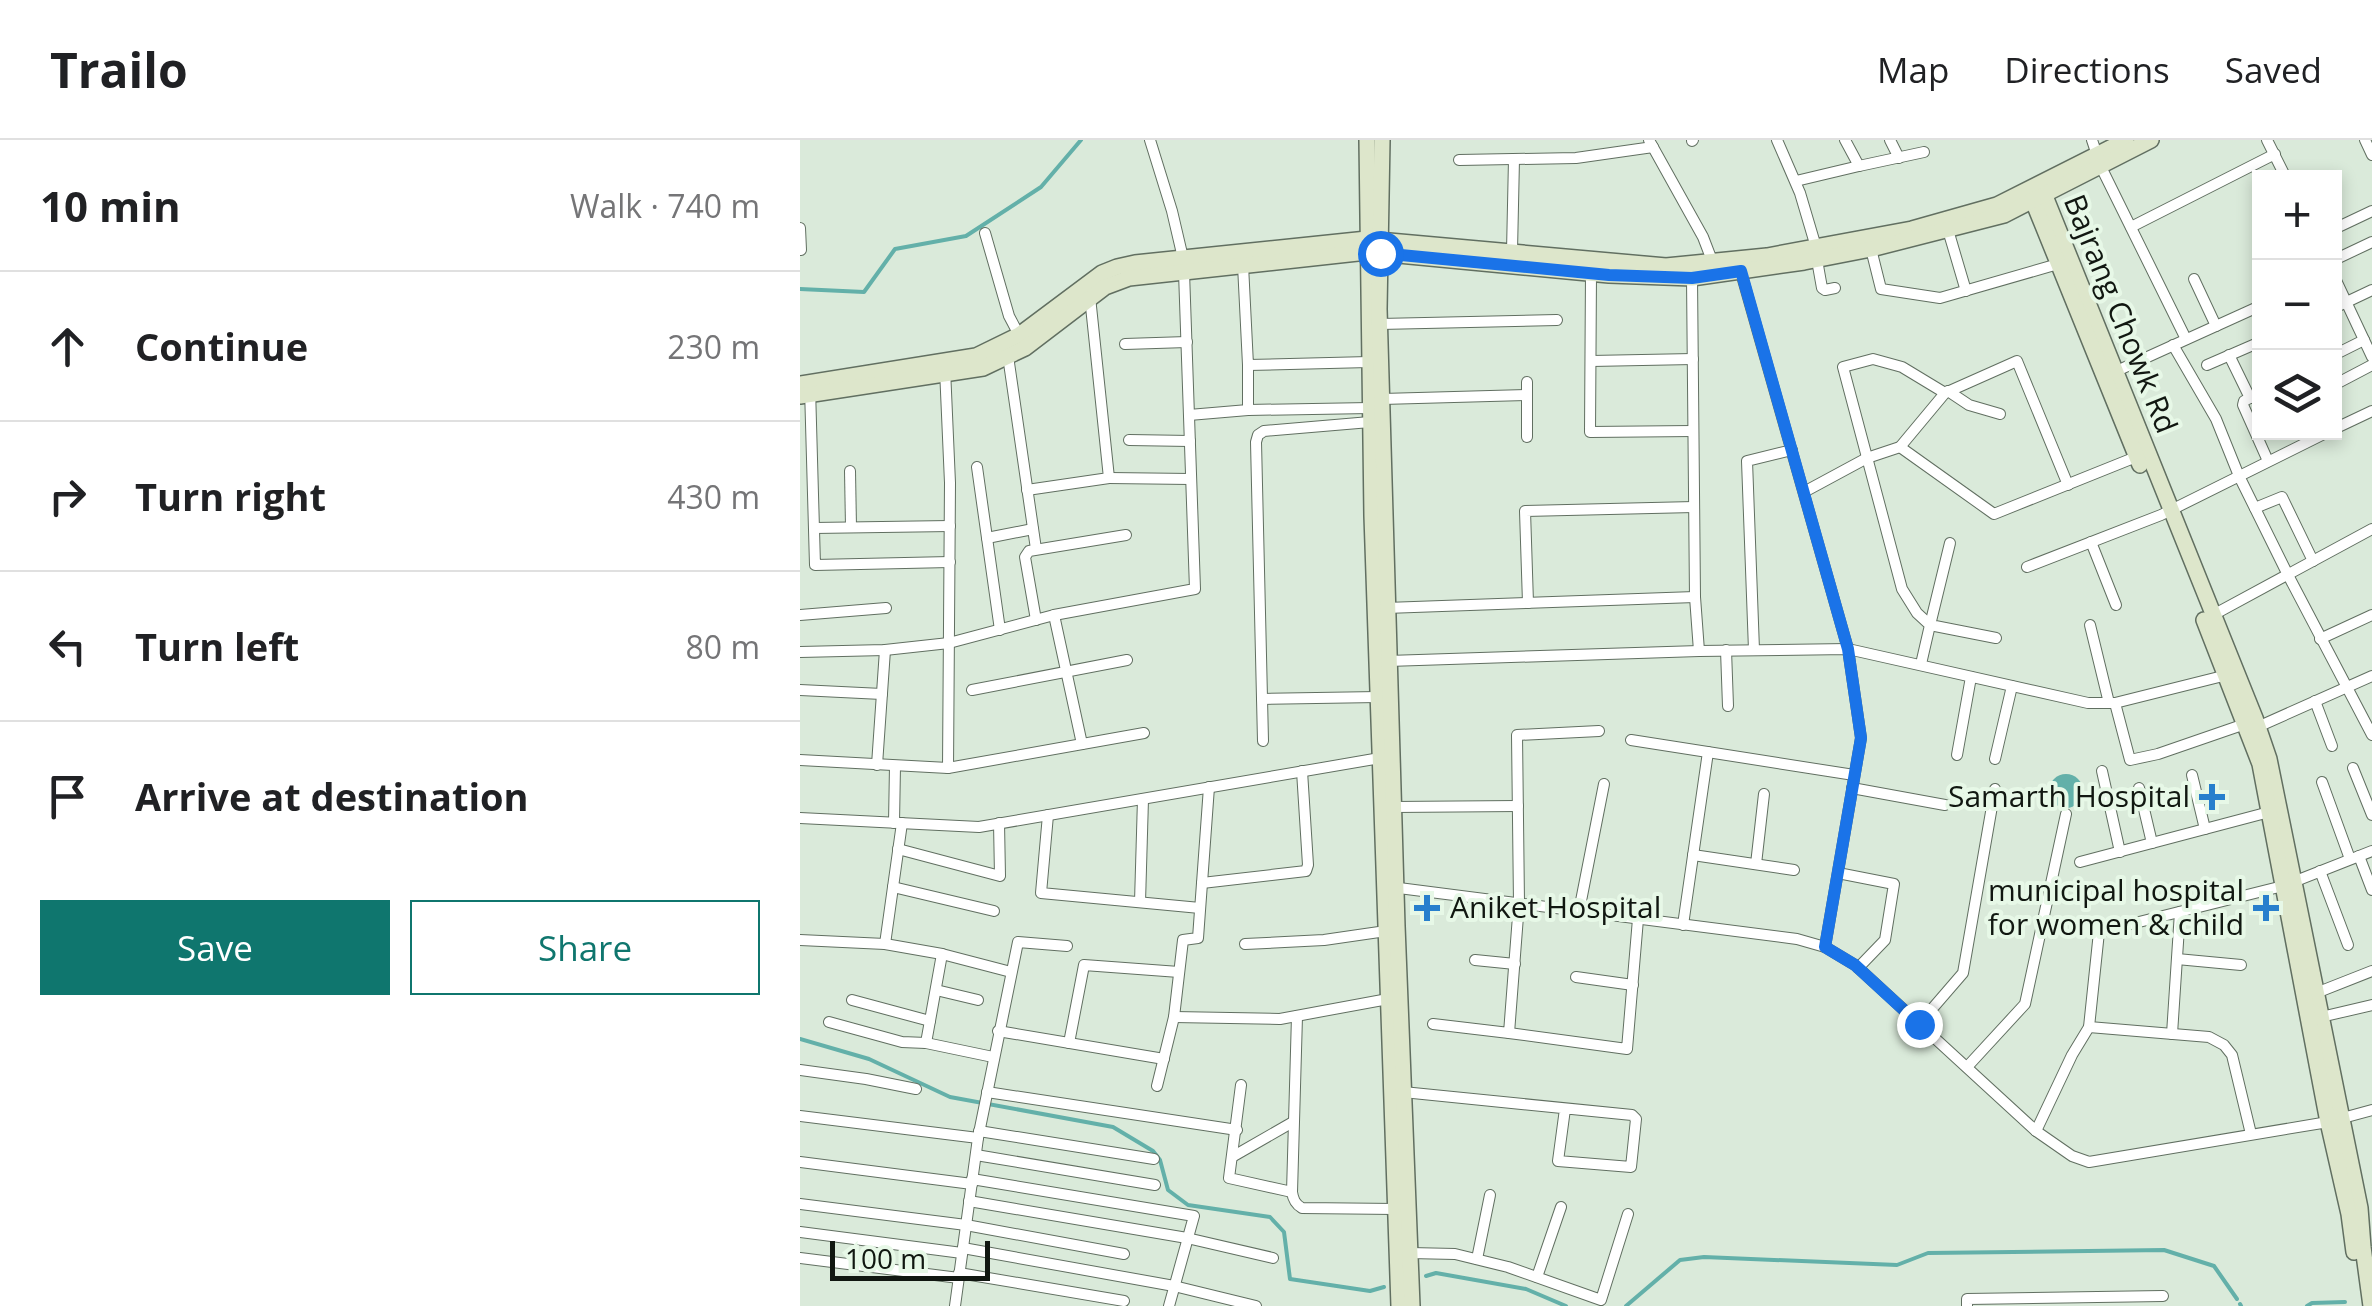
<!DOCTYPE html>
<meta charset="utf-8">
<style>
:root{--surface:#fff;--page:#f6f6f6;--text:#202124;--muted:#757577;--line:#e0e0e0;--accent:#0f766e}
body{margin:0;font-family:"Open Sans",sans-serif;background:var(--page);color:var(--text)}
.controls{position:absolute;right:30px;top:30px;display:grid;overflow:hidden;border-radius:0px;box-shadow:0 5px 15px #0003}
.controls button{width:90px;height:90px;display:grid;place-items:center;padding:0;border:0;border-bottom:2px solid var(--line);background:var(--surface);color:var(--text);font:50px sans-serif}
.scale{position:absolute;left:30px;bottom:25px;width:160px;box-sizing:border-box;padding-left:10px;border:5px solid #111711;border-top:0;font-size:28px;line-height:35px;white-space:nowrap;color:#111711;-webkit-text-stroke:8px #e7f8e7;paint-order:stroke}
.stop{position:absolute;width:30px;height:30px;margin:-22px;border:8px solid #1a73e8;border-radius:50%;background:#fff}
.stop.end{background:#1a73e8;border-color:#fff;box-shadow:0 2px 10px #0008}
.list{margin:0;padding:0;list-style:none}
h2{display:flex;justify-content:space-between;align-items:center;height:130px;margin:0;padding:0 40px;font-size:42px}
h2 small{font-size:32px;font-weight:400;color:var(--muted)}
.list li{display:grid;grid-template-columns:65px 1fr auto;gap:30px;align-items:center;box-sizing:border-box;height:150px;padding:0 40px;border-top:2px solid var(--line)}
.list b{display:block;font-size:38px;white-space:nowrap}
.list em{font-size:32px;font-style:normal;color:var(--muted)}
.actions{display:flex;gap:20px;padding:30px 40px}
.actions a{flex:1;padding:22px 0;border:2px solid var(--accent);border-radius:0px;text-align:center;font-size:35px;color:var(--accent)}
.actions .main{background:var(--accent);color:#fff}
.icon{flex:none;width:55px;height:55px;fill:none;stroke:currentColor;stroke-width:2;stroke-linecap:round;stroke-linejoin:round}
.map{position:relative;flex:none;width:1572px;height:1166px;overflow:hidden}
header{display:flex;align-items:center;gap:60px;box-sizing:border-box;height:140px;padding:0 50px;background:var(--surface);border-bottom:2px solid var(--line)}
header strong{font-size:48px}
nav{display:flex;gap:55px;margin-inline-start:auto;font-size:35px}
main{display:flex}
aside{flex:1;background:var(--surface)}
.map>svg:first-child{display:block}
.water{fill:#63b0a9}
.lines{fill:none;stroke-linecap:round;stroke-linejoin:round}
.stream{stroke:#63b0a9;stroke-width:4}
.street-casing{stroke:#616f61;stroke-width:12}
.secondary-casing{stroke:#616f61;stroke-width:18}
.street{stroke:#fff;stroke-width:10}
.secondary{stroke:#dde6cb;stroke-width:15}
.route{stroke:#1a73e8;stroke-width:12}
.poi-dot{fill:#287fcd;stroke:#e7f8e7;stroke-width:4}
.labels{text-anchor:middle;stroke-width:8;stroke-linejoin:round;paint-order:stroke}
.street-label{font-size:30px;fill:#111711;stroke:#e7f8e7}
.poi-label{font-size:30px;fill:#111711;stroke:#e7f8e7;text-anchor:end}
</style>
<header>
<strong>Trailo</strong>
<nav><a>Map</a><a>Directions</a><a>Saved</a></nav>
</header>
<main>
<aside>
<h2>10 min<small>Walk · 740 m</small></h2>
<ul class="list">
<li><svg class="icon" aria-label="ahead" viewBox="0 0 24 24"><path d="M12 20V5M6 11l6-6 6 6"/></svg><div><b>Continue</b></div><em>230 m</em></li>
<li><svg class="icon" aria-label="right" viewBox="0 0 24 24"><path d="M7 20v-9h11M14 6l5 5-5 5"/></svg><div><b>Turn right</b></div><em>430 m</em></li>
<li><svg class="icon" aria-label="left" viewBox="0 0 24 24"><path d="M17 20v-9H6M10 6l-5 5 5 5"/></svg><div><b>Turn left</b></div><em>80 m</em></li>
<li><svg class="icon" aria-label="arrive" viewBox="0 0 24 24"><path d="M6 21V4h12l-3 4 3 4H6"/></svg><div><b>Arrive at destination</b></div></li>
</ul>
<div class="actions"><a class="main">Save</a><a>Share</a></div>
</aside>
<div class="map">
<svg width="1572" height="1166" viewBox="0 0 1572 1166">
<rect width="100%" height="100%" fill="#daeada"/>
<circle class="water" cx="1266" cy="651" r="17"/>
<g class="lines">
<g class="stream">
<polyline points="0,149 64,152 95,109 166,96 241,47 281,0"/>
<polyline points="0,899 69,919 150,957 313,987 353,1011 360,1020 368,1050 388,1065 470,1077 484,1092 490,1139 570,1151 584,1147"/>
<polyline points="626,1136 636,1133 726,1149 766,1166"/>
<polyline points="1440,1164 1441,1166"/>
<polyline points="826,1166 880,1120 904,1117 1097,1125 1128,1113 1364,1110 1414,1126 1437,1159"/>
<polyline points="1507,1166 1512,1163 1545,1162"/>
</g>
<defs>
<g id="street">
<polyline points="350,0 372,71 383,118"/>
<polyline points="849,0 903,97 913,123"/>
<polyline points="977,0 1000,53 1016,107"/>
<polyline points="1090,0 1099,18"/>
<polyline points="1292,0 1301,27 1386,199"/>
<polyline points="1467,0 1486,38"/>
<polyline points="1565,0 1572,15"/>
<polyline points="892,1 893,0"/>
<polyline points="659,20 776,18 853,7"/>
<polyline points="1059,26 1124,12"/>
<polyline points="996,41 1059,26 1045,0"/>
<polyline points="1331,87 1475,14"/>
<polyline points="0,88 1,110"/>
<polyline points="1534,89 1572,71"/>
<polyline points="1148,90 1166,151"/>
<polyline points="185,93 209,176 219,195"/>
<polyline points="1071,109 1081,149 1140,158 1258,124"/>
<polyline points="712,111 714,19"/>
<polyline points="1017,120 1022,148 1025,150 1035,148"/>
<polyline points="1534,120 1572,102"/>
<polyline points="443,125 448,225 569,222"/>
<polyline points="940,129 1048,509 1061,598 1025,807"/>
<polyline points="791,133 790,292 893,291"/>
<polyline points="1534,136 1572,217"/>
<polyline points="892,138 895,457 899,511"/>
<polyline points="1394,139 1416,186"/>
<polyline points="1534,168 1572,150"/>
<polyline points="580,184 757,180"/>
<polyline points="325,204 387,202"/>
<polyline points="1373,205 1416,279 1439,336 1488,435 1572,595"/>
<polyline points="1429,215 1450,258"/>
<polyline points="1534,215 1564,200"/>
<polyline points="208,216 236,409"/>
<polyline points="791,221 893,219"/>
<polyline points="1407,225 1460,202"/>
<polyline points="145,229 150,343 148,628"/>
<polyline points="1310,234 1460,166"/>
<polyline points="1534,245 1572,225"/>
<polyline points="10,248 15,425 150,422"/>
<polyline points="1148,251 1169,265 1200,274"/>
<polyline points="1460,253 1444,261 1443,265 1468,321"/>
<polyline points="582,259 727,255"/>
<polyline points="448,270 570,268"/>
<polyline points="389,275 448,270 448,225"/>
<polyline points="1534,289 1572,271"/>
<polyline points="727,297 727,242"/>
<polyline points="329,300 390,301"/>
<polyline points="1100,307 1194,374 1341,315"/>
<polyline points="177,327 200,490"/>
<polyline points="50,331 51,387"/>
<polyline points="309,338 391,339"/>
<polyline points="227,350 309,338 290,157"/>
<polyline points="1004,352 1067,318 1100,307 1145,253 1217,221 1268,345"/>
<polyline points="1455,368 1482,357 1513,421"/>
<polyline points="14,388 150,386"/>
<polyline points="187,398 233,389"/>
<polyline points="1291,402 1316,465"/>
<polyline points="1150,403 1130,485 1196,498"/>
<polyline points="1227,427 1361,375 1528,292"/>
<polyline points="728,463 725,371 894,367"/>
<polyline points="586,468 895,457"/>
<polyline points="0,475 86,468"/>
<polyline points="254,475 282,604"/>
<polyline points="1413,475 1572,389"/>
<polyline points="236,480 225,417 229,411 326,395"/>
<polyline points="1290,485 1309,563"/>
<polyline points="1520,499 1572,475"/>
<polyline points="926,510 928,566"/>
<polyline points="954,510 947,321 992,310"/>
<polyline points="0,512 85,510 149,503 254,475 395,449 384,132"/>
<polyline points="588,521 899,511 1048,509 1288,563 1315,563 1431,534"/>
<polyline points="1121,524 1130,485 1117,473 1102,449 1043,227 1073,219 1102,227 1145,253"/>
<polyline points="0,550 82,554"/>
<polyline points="172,550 327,520"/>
<polyline points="462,559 578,557"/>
<polyline points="1515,561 1532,606"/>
<polyline points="1315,563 1330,620 1358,614 1445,584"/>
<polyline points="1453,589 1572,536"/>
<polyline points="831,600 1054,635"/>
<polyline points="463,601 456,302 458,295 464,291 570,282"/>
<polyline points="1157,615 1171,537"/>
<polyline points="1195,619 1212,546"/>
<polyline points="0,620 148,628 344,593"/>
<polyline points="77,625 85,510"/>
<polyline points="1553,628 1572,675"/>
<polyline points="1302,631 1320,712"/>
<polyline points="1392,635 1405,689"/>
<polyline points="1522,642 1550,719"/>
<polyline points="1052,648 1145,665"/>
<polyline points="1339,648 1352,703"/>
<polyline points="594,667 718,666"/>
<polyline points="248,675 241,753 400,768"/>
<polyline points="0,678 179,687 580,618"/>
<polyline points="94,683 95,626"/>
<polyline points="98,709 200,736 199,683"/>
<polyline points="893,715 994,730"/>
<polyline points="1559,716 1572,750"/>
<polyline points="1280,722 1473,671"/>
<polyline points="956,724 964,654"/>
<polyline points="1520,731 1548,805"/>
<polyline points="1038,733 1094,744 1085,800 1058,828"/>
<polyline points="402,743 506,731 508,725 502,631"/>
<polyline points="93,747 194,771"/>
<polyline points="591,747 997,799 1025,807 1055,825 1236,991 1272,1016 1289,1022 1528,982 1572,970"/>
<polyline points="340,762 343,659"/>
<polyline points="779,771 804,644"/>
<polyline points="883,785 908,612"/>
<polyline points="0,800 85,804 142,814 211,832"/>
<polyline points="85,804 102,683"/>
<polyline points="445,804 524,800 586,791"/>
<polyline points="1377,819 1441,825"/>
<polyline points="675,820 715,824"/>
<polyline points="776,837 833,845"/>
<polyline points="136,850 178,860"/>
<polyline points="1511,855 1572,831"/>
<polyline points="52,860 130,881"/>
<path d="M497,876L492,1052C493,1059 495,1064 502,1068L596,1069"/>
<polyline points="374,877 480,879 588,859"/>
<polyline points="1521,877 1572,865"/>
<polyline points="29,882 102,902 126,903 193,917"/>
<polyline points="633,884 709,893 719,763 717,595 799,591"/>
<polyline points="1119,884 1163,833 1195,649"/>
<polyline points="1289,887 1409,897 1424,905 1432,915 1451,994"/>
<polyline points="198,891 364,919"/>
<polyline points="709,893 827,909 838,779"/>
<polyline points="1372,894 1380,772"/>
<polyline points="126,903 142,814"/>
<polyline points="269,903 284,825 379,832"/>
<polyline points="1167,927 1225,864 1266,674"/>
<polyline points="0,930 66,939 116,949"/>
<polyline points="441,945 429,1038 492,1052"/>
<polyline points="357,946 374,877 383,800 398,798 409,647"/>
<polyline points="187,952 437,990"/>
<polyline points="603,952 832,975 836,979 831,1027 758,1021 765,969"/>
<polyline points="0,976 178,998"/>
<polyline points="179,991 354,1019"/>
<polyline points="1236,991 1272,915 1289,887 1299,792 1483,746 1572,711"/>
<polyline points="176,1015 355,1045"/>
<polyline points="432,1017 493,982"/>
<polyline points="0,1022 172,1044"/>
<polyline points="172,1039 394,1076 369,1166"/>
<polyline points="169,1061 387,1098 473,1118"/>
<polyline points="0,1064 166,1085 324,1114"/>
<polyline points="0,1092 162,1113"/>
<polyline points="163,1108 374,1146 456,1166"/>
<polyline points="610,1113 655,1114 708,1127 801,1160 828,1074"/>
<polyline points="0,1118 159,1138"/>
<polyline points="677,1119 690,1055"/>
<polyline points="159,1133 324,1161"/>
<polyline points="737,1137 761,1067"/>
<polyline points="155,1166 178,998 218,802 267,806"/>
<polyline points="1167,1166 1167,1159 1363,1156"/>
</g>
<g id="secondary">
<polyline points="567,0 572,376 599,1166"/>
<polyline points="582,0 579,169 597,786 612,1166"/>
<polyline points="1240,52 1245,56 1455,578 1469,619 1560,1068 1563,1107 1571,1166"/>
<polyline points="1232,54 1233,61 1340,325"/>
<polyline points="0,244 176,216 219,195 302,133 317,127 335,123 567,99 866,126 967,116 1112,89 1197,65 1326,0"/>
<polyline points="0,256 183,228 225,208 305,147 329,138 567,112 809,135 892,138 1004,122 1071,109 1204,75 1351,0"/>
<polyline points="1404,480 1460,624 1528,982 1549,1074 1554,1112"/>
</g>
</defs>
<use href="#street" class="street-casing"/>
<use href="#secondary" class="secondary-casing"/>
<use href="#street" class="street"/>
<use href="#secondary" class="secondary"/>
</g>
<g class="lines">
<polyline class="route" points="580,113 809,135 892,138 941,131 1048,509 1061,598 1025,807 1055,825 1119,884"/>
</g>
<g class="poi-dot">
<path d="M1407 642h10v10h10v10h-10v10h-10v-10h-10v-10h10z"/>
<path d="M622 753h10v10h10v10h-10v10h-10v-10h-10v-10h10z"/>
<path d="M1461 753h10v10h10v10h-10v10h-10v-10h-10v-10h10z"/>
</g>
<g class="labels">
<g class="street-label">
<text transform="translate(1320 174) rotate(68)" y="10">Bajrang Chowk Rd</text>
</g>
<g class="poi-label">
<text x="1390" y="667">Samarth Hospital</text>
<text x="1444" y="761">municipal hospital<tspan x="1444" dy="34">for women &amp; child</tspan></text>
<text x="650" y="778" text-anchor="start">Aniket Hospital</text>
</g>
</g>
</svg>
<div class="controls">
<button>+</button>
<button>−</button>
<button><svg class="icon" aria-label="layers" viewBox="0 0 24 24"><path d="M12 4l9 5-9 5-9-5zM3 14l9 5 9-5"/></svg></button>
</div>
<div class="scale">100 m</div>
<div class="stop" style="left:580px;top:113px"></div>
<div class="stop end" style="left:1119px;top:884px"></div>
</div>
</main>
